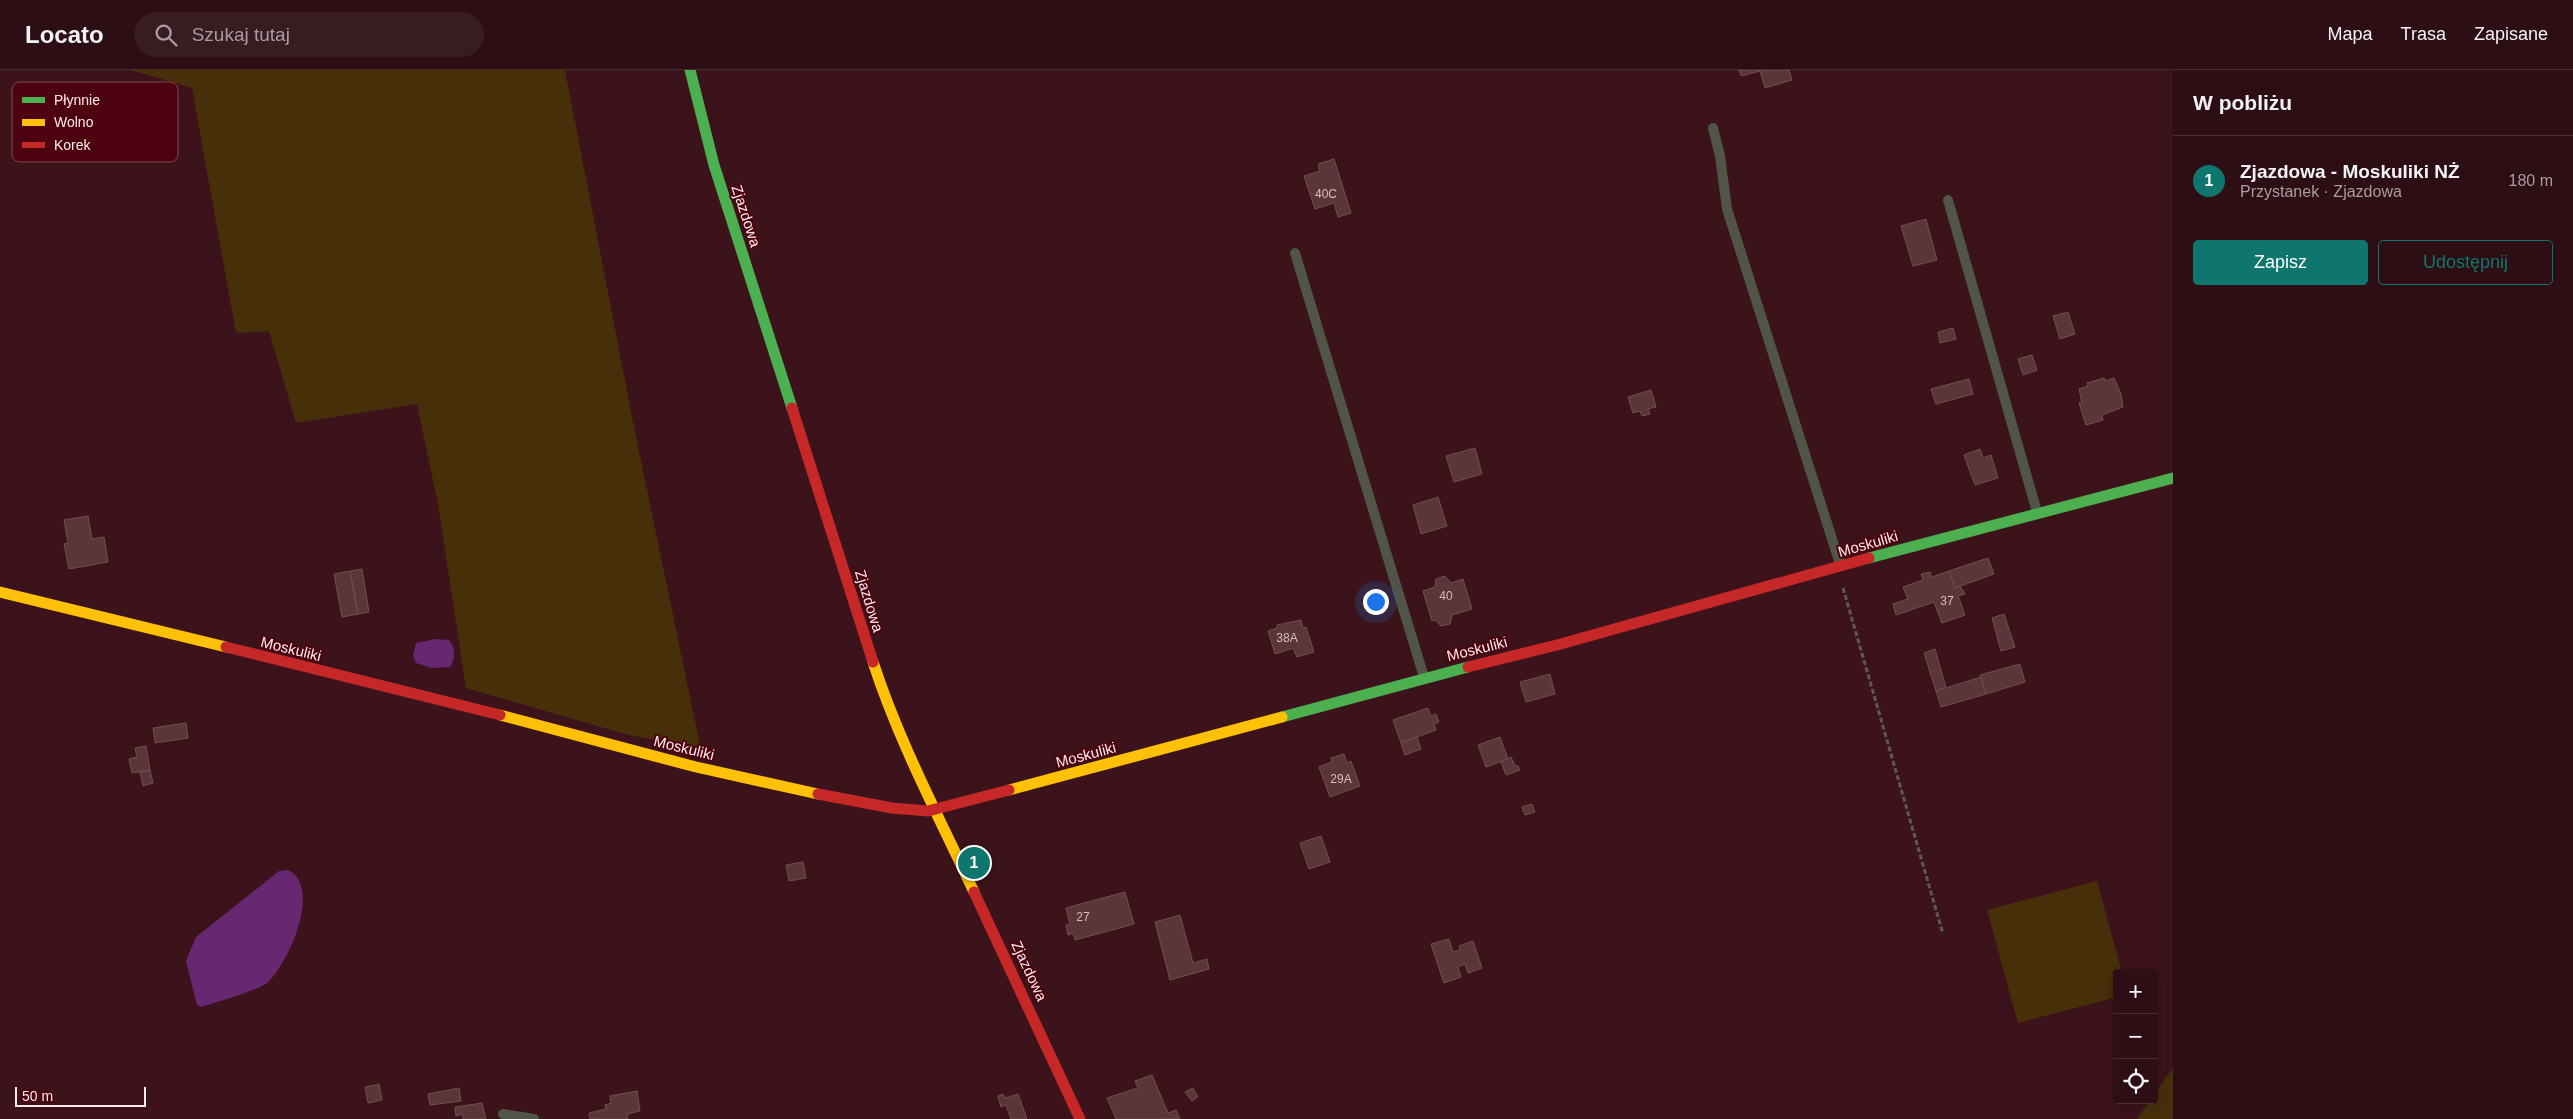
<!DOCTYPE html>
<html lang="pl">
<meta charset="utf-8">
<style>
:root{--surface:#2d0e14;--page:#391c22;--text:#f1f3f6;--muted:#a79ca0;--line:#482e34;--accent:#0f766e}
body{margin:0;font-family:Helvetica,sans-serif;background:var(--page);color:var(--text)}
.controls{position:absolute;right:15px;bottom:15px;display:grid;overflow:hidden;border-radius:5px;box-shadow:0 2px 12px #0003}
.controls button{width:45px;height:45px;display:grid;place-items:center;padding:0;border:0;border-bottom:1px solid var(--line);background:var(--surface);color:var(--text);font:25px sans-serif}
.scale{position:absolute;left:15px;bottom:12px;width:131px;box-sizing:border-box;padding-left:5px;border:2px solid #feebea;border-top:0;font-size:14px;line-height:18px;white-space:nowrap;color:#feebea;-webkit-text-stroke:4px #4d020f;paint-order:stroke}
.you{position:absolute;left:1375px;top:531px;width:18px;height:18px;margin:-12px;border:4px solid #fff;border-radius:50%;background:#1a73e8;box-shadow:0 0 0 8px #1a73e833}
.badge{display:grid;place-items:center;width:32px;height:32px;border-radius:50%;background:var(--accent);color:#fff;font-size:16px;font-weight:700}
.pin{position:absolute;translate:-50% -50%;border:2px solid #fff;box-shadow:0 1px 5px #0006}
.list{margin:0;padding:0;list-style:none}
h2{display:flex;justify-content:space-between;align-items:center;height:65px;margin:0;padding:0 20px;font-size:21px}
h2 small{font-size:16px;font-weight:400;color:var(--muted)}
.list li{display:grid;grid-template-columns:32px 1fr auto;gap:15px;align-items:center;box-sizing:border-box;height:90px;padding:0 20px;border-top:1px solid var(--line)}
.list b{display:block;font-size:19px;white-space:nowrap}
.list p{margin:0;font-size:16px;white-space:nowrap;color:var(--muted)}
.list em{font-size:16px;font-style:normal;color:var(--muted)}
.actions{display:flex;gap:10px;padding:15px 20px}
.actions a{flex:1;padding:11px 0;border:1px solid var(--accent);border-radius:5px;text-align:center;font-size:18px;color:var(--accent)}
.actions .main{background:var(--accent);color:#fff}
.icon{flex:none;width:28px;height:28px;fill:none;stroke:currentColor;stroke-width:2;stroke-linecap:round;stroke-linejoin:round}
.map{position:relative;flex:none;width:2173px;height:1049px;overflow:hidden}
header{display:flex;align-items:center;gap:30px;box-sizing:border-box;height:70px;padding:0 25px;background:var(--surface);border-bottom:1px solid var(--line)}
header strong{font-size:24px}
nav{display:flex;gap:28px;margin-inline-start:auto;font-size:18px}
.search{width:350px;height:45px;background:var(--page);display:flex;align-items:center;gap:12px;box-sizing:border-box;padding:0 18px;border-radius:28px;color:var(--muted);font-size:19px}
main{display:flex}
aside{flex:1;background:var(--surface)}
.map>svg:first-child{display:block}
.green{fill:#472f0a}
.water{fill:#672771}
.building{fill:#5c3539;stroke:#714f52}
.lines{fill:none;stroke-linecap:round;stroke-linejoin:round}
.path{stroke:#5d5952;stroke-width:3;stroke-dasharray:5 2.5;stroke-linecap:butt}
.lane{stroke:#505548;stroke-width:10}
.fast{stroke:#4caf50;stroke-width:11}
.slow{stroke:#ffc107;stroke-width:11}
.jam{stroke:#c62828;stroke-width:11}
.labels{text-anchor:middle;stroke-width:4;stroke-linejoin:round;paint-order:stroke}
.number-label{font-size:12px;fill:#d6bebe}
.street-label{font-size:15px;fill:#feebea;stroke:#4d020f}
.key{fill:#4d020f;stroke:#824851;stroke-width:1}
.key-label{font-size:14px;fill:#feebea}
</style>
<header>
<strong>Locato</strong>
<div class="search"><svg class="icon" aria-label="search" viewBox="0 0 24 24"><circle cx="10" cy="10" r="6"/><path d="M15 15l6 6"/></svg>Szukaj tutaj</div>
<nav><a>Mapa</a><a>Trasa</a><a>Zapisane</a></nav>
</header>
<main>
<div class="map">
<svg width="2173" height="1049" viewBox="0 0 2173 1049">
<rect width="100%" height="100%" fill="#3c131a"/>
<g class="green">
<polygon points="131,0 565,0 634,357 701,680 625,664 466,618 438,434 417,334 296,353 269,261 236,263 192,18"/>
<polygon points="2097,811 2122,903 2117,903 2117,927 2018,953 1987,840"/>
<polygon points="2173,998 2173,1049 2137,1049 2150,1030 2154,1030 2154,1024"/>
</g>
<g class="water">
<path d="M436,569L449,570C455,577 456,589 450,597L432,598L416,593L413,586L416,573Z"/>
<path d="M288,800C323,817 288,895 267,913C257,921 216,932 202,937L197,935L186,891L196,867L279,801Z"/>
</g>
<g class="building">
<polygon points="1739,0 1789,0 1792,10 1765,18 1760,1 1741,6"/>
<polygon points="1334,89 1351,143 1338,147 1334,133 1315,139 1304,106 1320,101 1318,94"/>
<polygon points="1926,149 1937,190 1913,196 1901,156"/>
<polygon points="2068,242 2075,264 2060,269 2053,246"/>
<polygon points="1953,258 1956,269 1940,273 1938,262"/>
<polygon points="2032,285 2037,300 2023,305 2018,289"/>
<polygon points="2104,308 2105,311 2114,308 2121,324 2123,337 2102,345 2103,350 2086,355 2079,333 2082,333 2079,319 2088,316 2087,313"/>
<polygon points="1969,309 1973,324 1936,334 1931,319"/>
<polygon points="1651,320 1656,337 1648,339 1650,344 1642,346 1640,341 1633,343 1628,327"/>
<polygon points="1475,378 1482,404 1454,412 1446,386"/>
<polygon points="1980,379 1983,388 1991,385 1998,408 1975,415 1964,385"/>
<polygon points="1438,427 1447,456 1421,464 1413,435"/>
<polygon points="88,446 92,469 104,467 108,492 69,499 64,474 68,473 64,450"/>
<polygon points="1988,488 1994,504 1955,518 1949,501"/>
<polygon points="362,499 369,542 358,544 350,501"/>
<polygon points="350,501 358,544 342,547 334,504"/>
<polygon points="1949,501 1955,518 1960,516 1965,524 1958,526 1965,545 1942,553 1934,532 1896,545 1893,534 1908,529 1903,517 1923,510 1921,504 1930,502 1932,507"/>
<polygon points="1445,506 1451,513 1463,509 1472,539 1452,545 1450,554 1441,556 1435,550 1432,551 1423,521 1435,517 1436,509"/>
<polygon points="2004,544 2015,577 2001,581 1992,548"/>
<polygon points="1301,550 1303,558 1306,557 1314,582 1297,587 1293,578 1275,584 1268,561 1277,558 1277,555"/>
<polygon points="1935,579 1946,618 1936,621 1924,583"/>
<polygon points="2020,594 2025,612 1986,624 1980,605"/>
<polygon points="1550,604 1555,624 1526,632 1520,612"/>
<polygon points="1981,607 1986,624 1941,637 1936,621"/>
<polygon points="1428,638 1431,646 1436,644 1439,652 1434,654 1436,660 1401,673 1393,650"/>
<polygon points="186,653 188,668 155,673 153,658"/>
<polygon points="1417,667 1421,679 1405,685 1401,673"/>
<polygon points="1500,667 1508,689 1486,697 1478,675"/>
<polygon points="146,676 150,700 132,703 129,689 137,687 135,678"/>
<polygon points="1344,684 1347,693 1351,691 1360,716 1330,727 1319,697 1332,692 1331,688"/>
<polygon points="1511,687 1515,696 1518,696 1520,700 1506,705 1501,692"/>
<polygon points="150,700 153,713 143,716 140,702"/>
<polygon points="1532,734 1535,742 1525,745 1522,737"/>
<polygon points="1321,766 1330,792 1309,799 1300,773"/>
<polygon points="803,792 806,808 789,811 786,795"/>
<polygon points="1125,822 1134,854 1075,870 1073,863 1068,865 1066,855 1070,854 1066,838"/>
<polygon points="1180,845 1193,893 1207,889 1209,899 1170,910 1155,852"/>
<polygon points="1449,869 1453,882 1460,880 1459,876 1473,871 1482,898 1468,903 1465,894 1458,897 1461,907 1444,913 1431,874"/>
<polygon points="1152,1005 1168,1043 1176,1040 1180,1049 1116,1049 1107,1028 1138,1018 1135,1011"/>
<polygon points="379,1014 382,1030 368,1033 365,1017"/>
<polygon points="459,1018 461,1031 430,1035 428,1024"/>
<polygon points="1193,1018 1198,1027 1192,1031 1185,1022"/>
<polygon points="637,1021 640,1041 627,1044 628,1049 590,1049 589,1043 606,1039 605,1035 611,1033 610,1026"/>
<polygon points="1003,1024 1005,1028 1018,1024 1027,1049 1011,1049 1006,1035 1001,1037 998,1026"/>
<polygon points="482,1033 486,1049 463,1049 462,1044 456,1046 455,1037"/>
</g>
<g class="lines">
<polyline class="path" points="1843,518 1943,864"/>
<g class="lane">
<polyline points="1713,58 1720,86 1727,139 1840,494"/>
<polyline points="1948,130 2037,442"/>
<polyline points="1295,183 1424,607"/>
<polyline points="503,1044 534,1049"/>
</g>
<g class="fast">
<polyline points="690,0 714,95 792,338"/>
<polyline points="1869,488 2173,408"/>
<polyline points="1282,647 1468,597"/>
</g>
<g class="slow">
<polyline points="0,522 226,577"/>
<path d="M873,592C899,672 939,747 974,822"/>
<polyline points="500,645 696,697 818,724"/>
<polyline points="1009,720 1282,647"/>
</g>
<g class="jam">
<polyline points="792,338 873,592"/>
<polyline points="226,577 500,645"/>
<polyline points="1468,597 1557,575 1869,488"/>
<polyline points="818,724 892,738 928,741 1009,720"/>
<polyline points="974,822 1080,1049"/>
</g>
</g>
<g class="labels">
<g class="number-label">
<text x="1326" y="128">40C</text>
<text x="1446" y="530">40</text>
<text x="1947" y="535">37</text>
<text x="1287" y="572">38A</text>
<text x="1341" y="713">29A</text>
<text x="1083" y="851">27</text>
</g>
<g class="street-label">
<text transform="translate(746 146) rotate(72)" y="5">Zjazdowa</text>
<text transform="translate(1868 474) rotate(-16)" y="5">Moskuliki</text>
<text transform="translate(869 531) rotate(73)" y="5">Zjazdowa</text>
<text transform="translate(291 579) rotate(14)" y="5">Moskuliki</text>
<text transform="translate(1477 579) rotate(-14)" y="5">Moskuliki</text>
<text transform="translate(684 678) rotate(14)" y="5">Moskuliki</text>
<text transform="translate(1086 685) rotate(-15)" y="5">Moskuliki</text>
<text transform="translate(1029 901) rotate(65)" y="5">Zjazdowa</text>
</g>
</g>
<rect x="12" y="12" width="166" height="80" rx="8" class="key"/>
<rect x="22" y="27" width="23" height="6" fill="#4caf50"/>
<rect x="22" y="49" width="23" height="7" fill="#ffc107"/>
<rect x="22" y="72" width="23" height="6" fill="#c62828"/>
<g class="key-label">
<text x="54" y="35">Płynnie</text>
<text x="54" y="57">Wolno</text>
<text x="54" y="80">Korek</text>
</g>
</svg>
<div class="controls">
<button>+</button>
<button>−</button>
<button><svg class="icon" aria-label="locate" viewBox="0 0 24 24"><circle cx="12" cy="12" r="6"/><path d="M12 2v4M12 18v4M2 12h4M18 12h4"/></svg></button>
</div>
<div class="scale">50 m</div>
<div class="you"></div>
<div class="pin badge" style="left:974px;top:793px">1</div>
</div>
<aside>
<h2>W pobliżu<small></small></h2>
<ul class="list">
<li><span class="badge">1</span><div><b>Zjazdowa - Moskuliki NŻ</b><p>Przystanek · Zjazdowa</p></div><em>180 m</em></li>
</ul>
<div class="actions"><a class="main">Zapisz</a><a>Udostępnij</a></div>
</aside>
</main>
